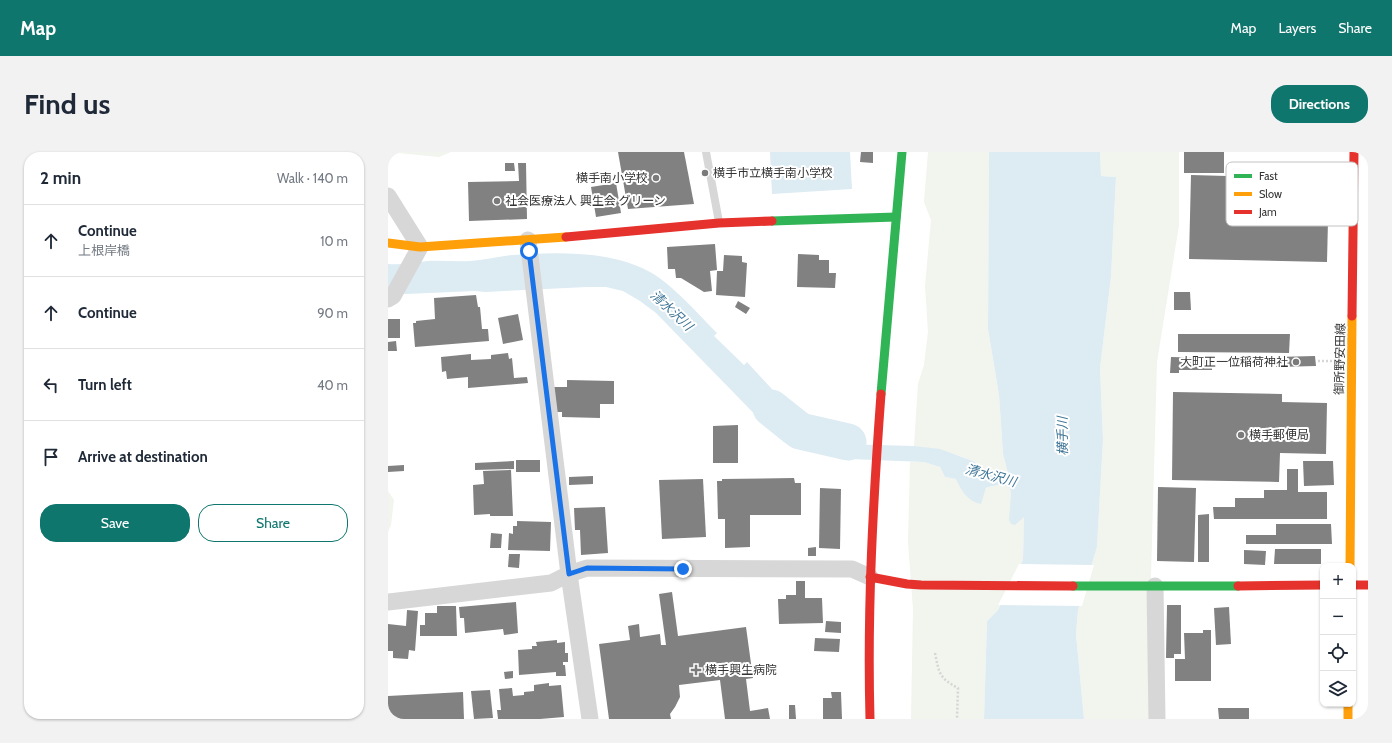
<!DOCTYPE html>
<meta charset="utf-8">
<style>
:root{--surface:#fff;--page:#f2f2f3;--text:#1f2937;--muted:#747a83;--line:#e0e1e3;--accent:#0f766e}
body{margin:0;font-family:Cabin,"Noto Sans JP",sans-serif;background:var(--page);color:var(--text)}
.controls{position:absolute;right:12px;bottom:12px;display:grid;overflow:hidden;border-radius:8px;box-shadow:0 1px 3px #0004}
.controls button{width:36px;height:36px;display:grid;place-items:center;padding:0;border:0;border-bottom:1px solid var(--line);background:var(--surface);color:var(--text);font:20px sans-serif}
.stop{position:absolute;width:12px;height:12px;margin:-9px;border:3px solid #1a73e8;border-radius:50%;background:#fff}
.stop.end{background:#1a73e8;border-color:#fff;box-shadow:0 1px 4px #0008}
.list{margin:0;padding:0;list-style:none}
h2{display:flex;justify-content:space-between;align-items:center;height:52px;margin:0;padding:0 16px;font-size:17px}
h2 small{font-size:13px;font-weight:400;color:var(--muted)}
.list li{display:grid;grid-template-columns:26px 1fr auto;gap:12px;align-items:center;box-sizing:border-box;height:72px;padding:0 16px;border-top:1px solid var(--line)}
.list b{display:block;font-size:15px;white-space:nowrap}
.list p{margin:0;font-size:13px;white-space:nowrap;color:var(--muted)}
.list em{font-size:13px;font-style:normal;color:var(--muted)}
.actions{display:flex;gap:8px;padding:12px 16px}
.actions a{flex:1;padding:9px 0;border:1px solid var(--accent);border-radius:16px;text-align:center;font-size:14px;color:var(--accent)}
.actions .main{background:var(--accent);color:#fff}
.icon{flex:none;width:22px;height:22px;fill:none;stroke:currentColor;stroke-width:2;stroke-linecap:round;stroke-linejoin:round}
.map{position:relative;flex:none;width:980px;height:567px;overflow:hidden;border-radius:16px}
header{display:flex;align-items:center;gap:24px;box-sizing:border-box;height:56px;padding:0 20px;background:var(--accent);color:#fff}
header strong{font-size:19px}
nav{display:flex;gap:22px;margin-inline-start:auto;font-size:14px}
.intro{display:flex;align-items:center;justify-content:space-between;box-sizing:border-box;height:96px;padding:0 24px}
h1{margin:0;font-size:28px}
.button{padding:10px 18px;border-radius:16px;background:var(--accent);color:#fff;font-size:14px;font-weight:700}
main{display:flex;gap:24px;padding:0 24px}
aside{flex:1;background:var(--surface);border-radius:16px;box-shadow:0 1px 3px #0004}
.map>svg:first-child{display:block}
.green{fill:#f1f5ed}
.water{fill:#ddebf3}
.pier{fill:#fff}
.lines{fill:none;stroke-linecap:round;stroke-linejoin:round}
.river{stroke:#ddebf3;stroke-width:37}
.building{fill:#818181}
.path{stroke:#d6d6d6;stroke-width:2.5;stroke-dasharray:2 2;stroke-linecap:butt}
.lane{stroke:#d7d7d7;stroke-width:8}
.street{stroke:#d7d7d7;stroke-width:17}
.fast{stroke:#30b455;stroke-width:9}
.slow{stroke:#ff9f0a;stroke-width:9}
.jam{stroke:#e5322d;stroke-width:9}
.route{stroke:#1a73e8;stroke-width:5}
.poi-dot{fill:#7a7a7a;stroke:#fff;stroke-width:1.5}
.labels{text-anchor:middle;stroke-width:4;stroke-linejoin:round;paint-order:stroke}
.poi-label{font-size:12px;fill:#333;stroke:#fff;text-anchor:start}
.street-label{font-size:12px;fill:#333;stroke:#fff}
.water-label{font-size:13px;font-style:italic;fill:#3f7597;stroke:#fff}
.key{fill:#fff;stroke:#c2c2c2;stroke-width:1}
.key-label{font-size:11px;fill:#333}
</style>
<header>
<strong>Map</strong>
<nav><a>Map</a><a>Layers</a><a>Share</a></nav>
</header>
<div class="intro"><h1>Find us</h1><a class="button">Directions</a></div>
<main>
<aside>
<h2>2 min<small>Walk · 140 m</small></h2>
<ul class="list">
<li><svg class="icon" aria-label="ahead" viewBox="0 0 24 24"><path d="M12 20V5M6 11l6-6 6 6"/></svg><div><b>Continue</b><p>上根岸橋</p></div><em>10 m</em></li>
<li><svg class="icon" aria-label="ahead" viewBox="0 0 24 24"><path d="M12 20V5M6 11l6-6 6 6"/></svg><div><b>Continue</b></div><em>90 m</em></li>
<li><svg class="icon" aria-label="left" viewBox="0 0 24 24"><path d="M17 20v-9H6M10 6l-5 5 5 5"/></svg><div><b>Turn left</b></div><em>40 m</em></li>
<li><svg class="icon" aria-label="arrive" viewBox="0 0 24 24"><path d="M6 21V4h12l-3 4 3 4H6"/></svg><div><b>Arrive at destination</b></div></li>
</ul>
<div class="actions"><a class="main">Save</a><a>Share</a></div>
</aside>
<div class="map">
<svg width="980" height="567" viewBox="0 0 980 567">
<rect width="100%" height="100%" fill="#fff"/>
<g class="green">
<polygon points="0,0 63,0 51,5"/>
<path d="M540,0H601L600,177L611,243L615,302L621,325C607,329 596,314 585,309C568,301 544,297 526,294L530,232L536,213L540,180L537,134L543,68L536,50Z"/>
<polygon points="712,0 791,0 791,73 769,210 762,460 761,567 696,567 688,482 690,458 709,395 715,288 712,216 723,125 728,25 713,24"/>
<path d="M522,310H536L552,315L557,325L568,327L595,343L598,336C607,333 614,332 622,336L623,342L636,365L635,409L610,458L599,469L596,567H523L525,457L520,390Z"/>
<polygon points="0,339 6,348 3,373 0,380"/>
</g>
<g class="water">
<polygon points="382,0 462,0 464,37 384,42"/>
<path d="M601,0H712L713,24L728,25L723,125L712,216L715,288L709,395L690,458L688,482L696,567H596L599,469L610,458L635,408L636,365L627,373L623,372L621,368L623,342L622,336C614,332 607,333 598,336L593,352C580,350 573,338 568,327L557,325L552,315L536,310L462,307L414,298L396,290L384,280L268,161L252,149L235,139L218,135H199L97,140L87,139L18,142L0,140V112C14,113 26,111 39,109C53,108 68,110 82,109C96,108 110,105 124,103C168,100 222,98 262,120C285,133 310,162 329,181L326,184L356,213L359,210L416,272L426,279L424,289L440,294L451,292L526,294L552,297L585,309L605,322L616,327L621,325L615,302L611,243L600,177Z"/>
</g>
<polygon class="pier" points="631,412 706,413 694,454 610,453"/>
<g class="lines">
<polyline class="river" points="383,256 412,279 460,290"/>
</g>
<g class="building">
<polygon points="230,0 296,0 306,52 240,57"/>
<polygon points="473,0 485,0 485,11 472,10"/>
<rect x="796" y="0" width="40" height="21"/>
<polygon points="117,11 126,11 127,19 117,19"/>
<polygon points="130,11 138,11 139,67 81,69 80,30 131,29"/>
<polygon points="803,23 941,27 939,110 801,107"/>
<polygon points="228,31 233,61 208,65 203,35"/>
<polygon points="327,92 329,118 322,119 324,139 316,140 293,126 288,126 287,117 280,117 279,95"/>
<polygon points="410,102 431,103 431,108 441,108 441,121 448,121 447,136 409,135"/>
<polygon points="336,103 354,104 354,110 359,111 357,145 328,143 329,119 335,119"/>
<polygon points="786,140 802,140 803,158 786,158"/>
<polygon points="88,143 90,155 92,155 94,177 100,177 101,189 27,195 25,171 28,171 28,169 47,167 46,146"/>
<polygon points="350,149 362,156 358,162 347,155"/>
<polygon points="130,162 135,188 115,192 110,166"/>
<rect x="0" y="167" width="12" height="19"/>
<polygon points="790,182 902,182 901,201 790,200"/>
<polygon points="8,189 9,199 0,199 0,190"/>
<polygon points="120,201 121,207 124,206 126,226 139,225 140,231 80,236 80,225 59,227 58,219 54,220 53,205 83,202 83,208 103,207 103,203"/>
<polygon points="927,204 928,214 888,215 888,205"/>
<polygon points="783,205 824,206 824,218 791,218 791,221 782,221"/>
<polygon points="179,228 226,229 226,252 212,252 212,266 174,265 174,260 165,260 165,235 179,235"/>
<polygon points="785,240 894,242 894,250 939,251 938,302 892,301 891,330 784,328"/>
<polygon points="350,273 350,311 325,311 325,274"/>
<rect x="128" y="308" width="24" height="12"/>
<polygon points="126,309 126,317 87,318 87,311"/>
<polygon points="915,309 945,309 946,333 916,334"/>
<polygon points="16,313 16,319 0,320 0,314"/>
<polygon points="899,317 910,317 910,340 939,340 939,367 826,367 825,355 847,355 847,346 876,346 876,338 899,338"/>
<polygon points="123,318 125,364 102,364 102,362 86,363 85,333 96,332 95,319"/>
<polygon points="205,324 205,332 181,333 181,325"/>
<polygon points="406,326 407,331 413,331 413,363 362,363 362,395 337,396 337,367 330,367 329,329 334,329 334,327"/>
<polygon points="315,327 318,385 274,387 271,328"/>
<polygon points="770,335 808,336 806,410 769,409"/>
<polygon points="432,336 453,337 452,397 431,396"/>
<polygon points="217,355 220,401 193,403 192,378 187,378 186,356"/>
<polygon points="821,362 821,410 810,410 810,363"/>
<polygon points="129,369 163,370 162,399 120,398 121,381 125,382 125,374 129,374"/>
<polygon points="888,372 943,372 944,392 858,392 858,383 888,383"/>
<polygon points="103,381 114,382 113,396 102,396"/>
<polygon points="428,395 428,404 420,404 420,396"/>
<polygon points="887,397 933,397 933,412 886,412"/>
<polygon points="856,398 878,399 877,413 856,412"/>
<polygon points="121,402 132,402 131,416 120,415"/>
<polygon points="408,429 417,429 417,446 434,446 435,471 391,472 390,447 398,447 398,443 408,443"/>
<polygon points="284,440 290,484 358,475 365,526 358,527 362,559 380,556 382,567 337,567 332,528 291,533 292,545 287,555 282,562 283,567 221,567 211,492 242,488 240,474 251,472 252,485 272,482 273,493 278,493 271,442"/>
<polygon points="128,450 130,481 116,483 115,477 77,481 76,466 72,466 71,455"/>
<polygon points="779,453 793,453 793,502 786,502 786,506 778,506"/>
<polygon points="49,454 68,454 69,484 32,484 32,473 37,473 37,461 49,461"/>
<polygon points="841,455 843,492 828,493 826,456"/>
<polygon points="19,458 30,459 27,499 21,498 20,507 5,506 5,499 0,499 0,472 18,474"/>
<polygon points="438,469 453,470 453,481 437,480"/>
<polygon points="815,478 823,478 823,529 787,529 787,507 797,507 796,481 815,481"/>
<polygon points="427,486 452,487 451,500 426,499"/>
<polygon points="169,488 169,491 177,490 177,501 180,501 180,510 175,510 175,513 177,513 178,524 168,524 168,520 131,523 130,498 144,497 144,494 149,494 148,490"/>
<polygon points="125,519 125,526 117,527 116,520"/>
<polygon points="161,531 161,534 173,533 176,565 152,567 110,567 109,558 113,558 111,537 124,536 125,544 136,543 136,540 146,539 146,533"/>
<polygon points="102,538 105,566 86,567 83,539"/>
<polygon points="75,540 76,567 0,567 0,544"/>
<polygon points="443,540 453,540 454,567 435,567 435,546 444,546"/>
<polygon points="401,553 407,553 408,567 401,567"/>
<polygon points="830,556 861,556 861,567 831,567"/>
</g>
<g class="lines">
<g class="path">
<polyline points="930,209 944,209"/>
<path d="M547,501C551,521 551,526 570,536L569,567"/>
</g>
<polyline class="lane" points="318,0 331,70"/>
<g class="street">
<polyline points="0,44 32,95 5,144 0,147"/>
<polyline points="140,88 181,422 202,567"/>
<polyline points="767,434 769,567"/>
<polyline points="0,450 163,431 181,422 199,416 464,417 482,425"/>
</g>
<g class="fast">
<polyline points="384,69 508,65"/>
<polyline points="493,242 514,0"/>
<polyline points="685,434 850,434"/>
</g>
<g class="slow">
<polyline points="0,91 32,95 178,85"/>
<polyline points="962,414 964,164"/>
<polyline points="960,552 960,567"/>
</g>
<g class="jam">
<polyline points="178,85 331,71 384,69"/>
<polyline points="964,164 966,0"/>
<polyline points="482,425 519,432 533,433 685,434"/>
<polyline points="965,433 980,433"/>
<polyline points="850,434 935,433"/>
<path d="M482,567C479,458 485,350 493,242"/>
</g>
</g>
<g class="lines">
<polyline class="route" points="141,99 181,422 199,416 295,417"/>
</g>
<g class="poi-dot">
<circle cx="317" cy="21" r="4"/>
<circle cx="268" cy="26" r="4"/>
<circle cx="109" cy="49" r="4"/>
<circle cx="908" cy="210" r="4"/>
<circle cx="853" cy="283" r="4"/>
<path d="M306 512h4v4h4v4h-4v4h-4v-4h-4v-4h4z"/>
</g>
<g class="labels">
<g class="poi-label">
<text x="325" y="25">横手市立横手南小学校</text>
<text x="260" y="30" text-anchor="end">横手南小学校</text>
<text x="117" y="53">社会医療法人 興生会 グリーン</text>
<text x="900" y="214" text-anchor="end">大町正一位稲荷神社</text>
<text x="861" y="287">横手郵便局</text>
<text x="317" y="522">横手興生病院</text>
</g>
<g class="street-label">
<text transform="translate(952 207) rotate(-89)" y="4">御所野安田線</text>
</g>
<g class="water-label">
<text transform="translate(284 158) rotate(43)" y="5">清水沢川</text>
<text transform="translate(674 284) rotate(-91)" y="5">横手川</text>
<text transform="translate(603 323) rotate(15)" y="5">清水沢川</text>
</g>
</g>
<rect x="838" y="10" width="132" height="64" rx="6" class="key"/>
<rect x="846" y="22" width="18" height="4" fill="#30b455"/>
<rect x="846" y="40" width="18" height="4" fill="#ff9f0a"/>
<rect x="846" y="58" width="18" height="4" fill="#e5322d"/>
<g class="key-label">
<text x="871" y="28">Fast</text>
<text x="871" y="46">Slow</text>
<text x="871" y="64">Jam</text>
</g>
</svg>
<div class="controls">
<button>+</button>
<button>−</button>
<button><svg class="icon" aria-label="locate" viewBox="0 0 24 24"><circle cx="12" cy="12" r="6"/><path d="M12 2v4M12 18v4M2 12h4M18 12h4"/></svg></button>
<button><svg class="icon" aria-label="layers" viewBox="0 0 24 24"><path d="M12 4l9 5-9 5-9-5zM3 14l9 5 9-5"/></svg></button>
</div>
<div class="stop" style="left:141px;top:99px"></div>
<div class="stop end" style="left:295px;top:417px"></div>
</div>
</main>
